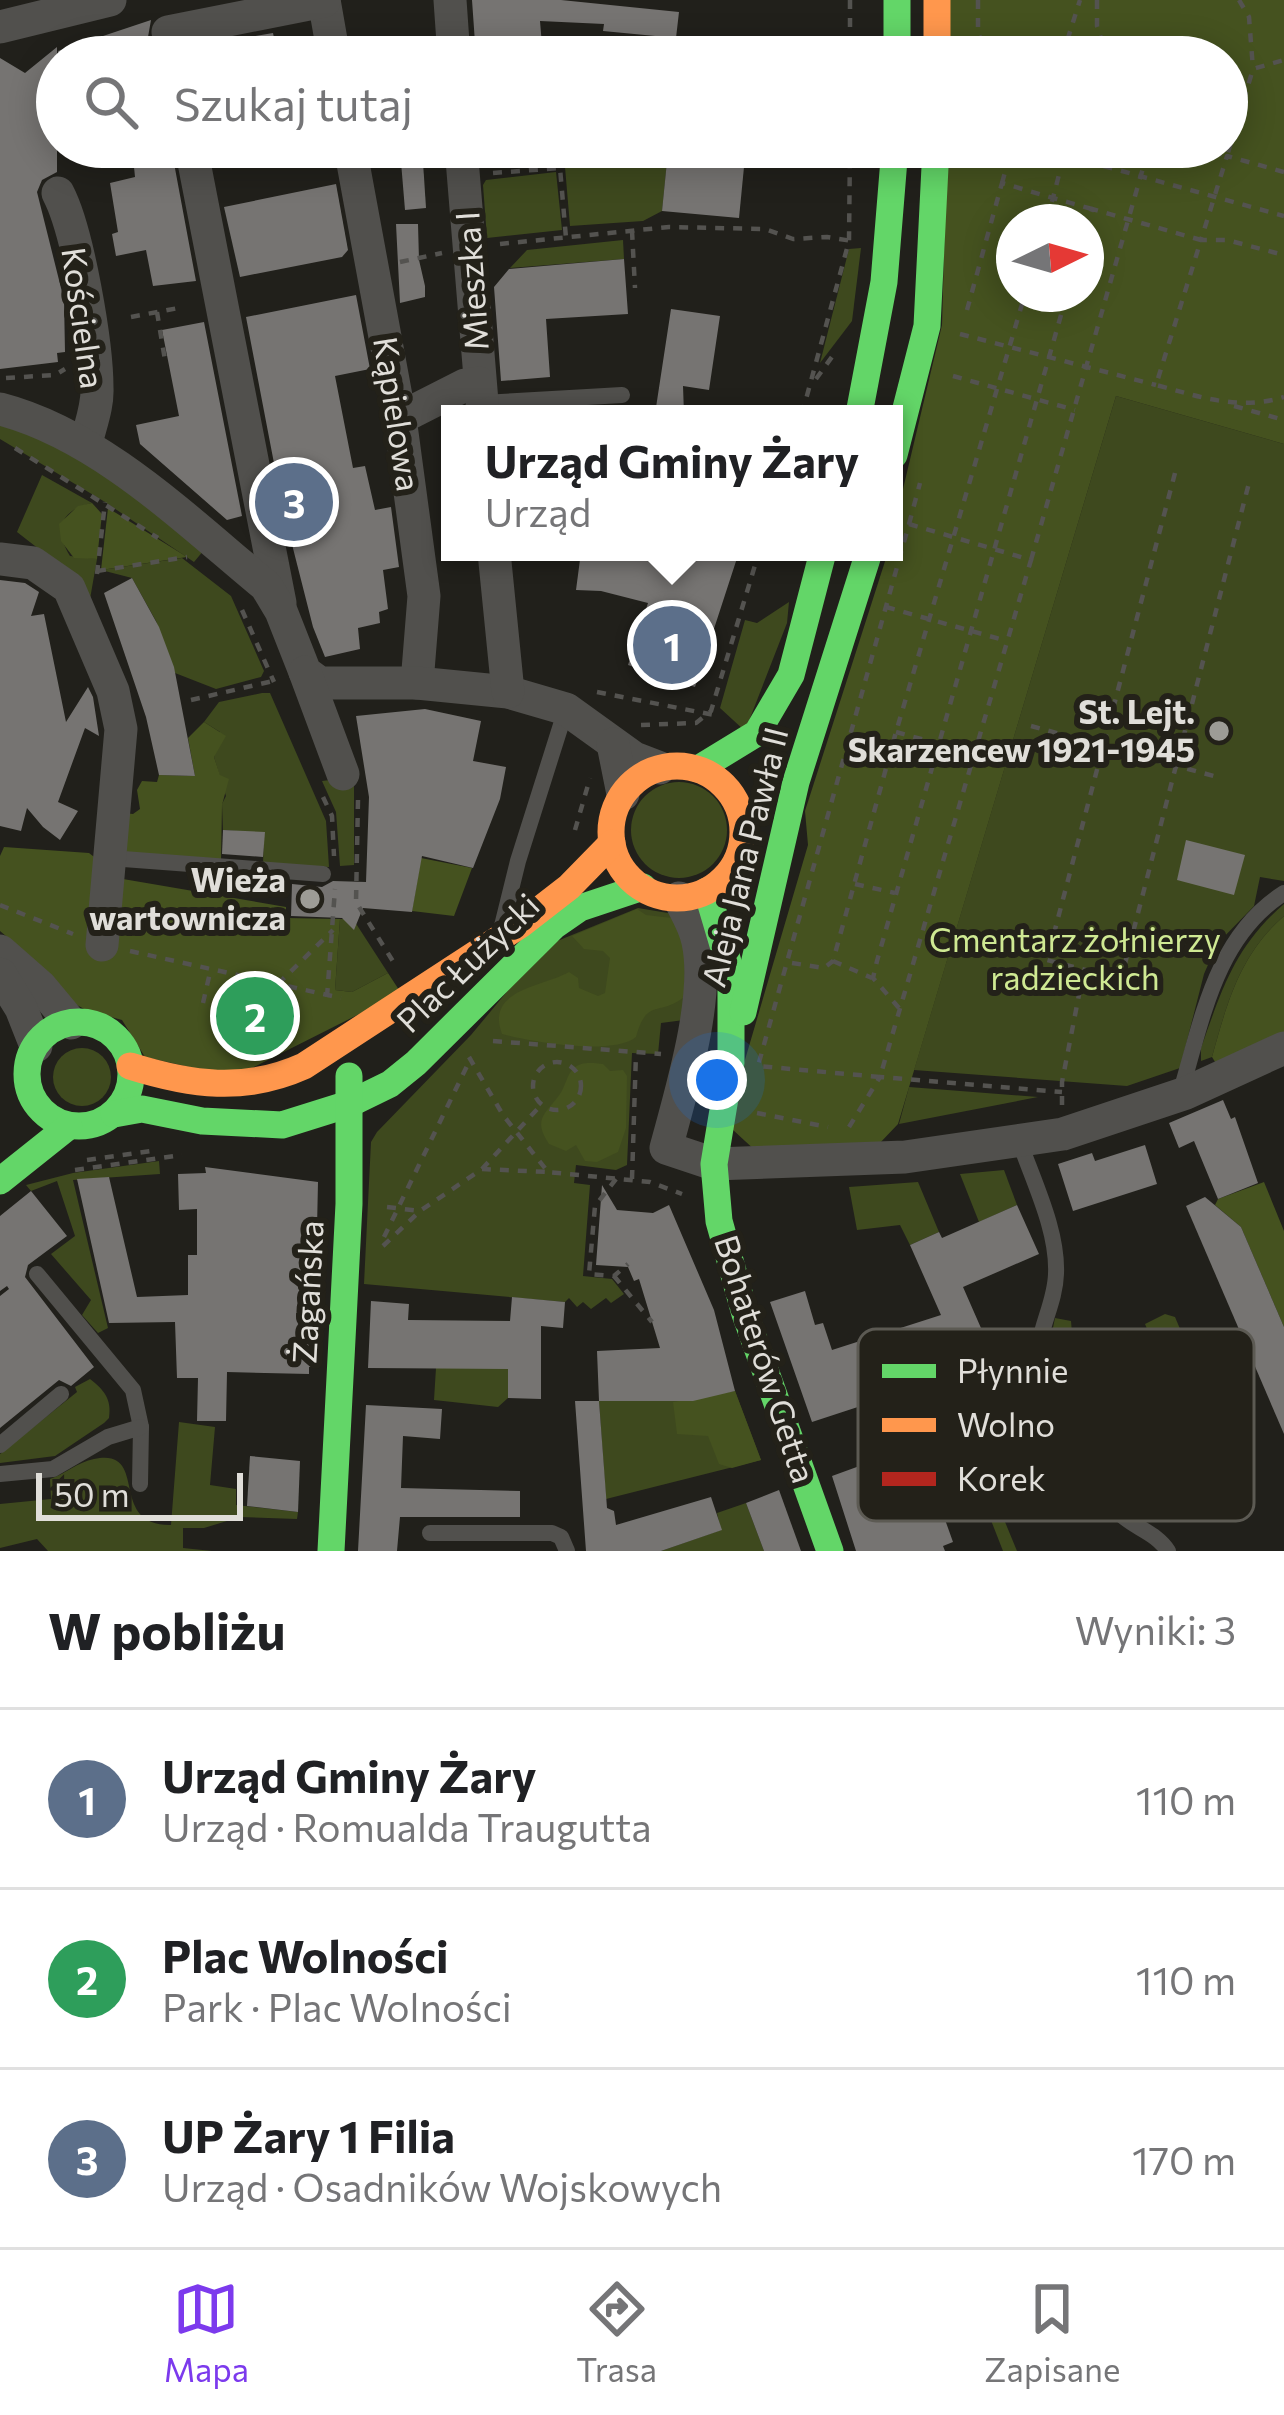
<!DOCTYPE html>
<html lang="pl">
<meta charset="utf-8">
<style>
:root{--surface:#fff;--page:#f6f6f6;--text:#202124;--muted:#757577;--line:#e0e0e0;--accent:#7c3aed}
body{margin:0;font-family:Commissioner,sans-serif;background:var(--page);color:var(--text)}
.compass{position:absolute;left:996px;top:204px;width:108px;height:108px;border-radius:50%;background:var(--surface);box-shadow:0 6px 30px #0003;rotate:85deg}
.scale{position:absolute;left:36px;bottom:30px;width:207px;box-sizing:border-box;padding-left:12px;border:6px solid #e0ded9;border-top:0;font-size:33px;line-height:42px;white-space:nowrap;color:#e0ded9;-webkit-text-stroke:9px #232119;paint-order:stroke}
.you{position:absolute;left:717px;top:1080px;width:42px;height:42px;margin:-30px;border:9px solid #fff;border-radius:50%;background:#1a73e8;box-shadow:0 0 0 18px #1a73e833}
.badge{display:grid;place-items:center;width:78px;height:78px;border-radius:50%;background:var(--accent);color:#fff;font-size:39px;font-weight:700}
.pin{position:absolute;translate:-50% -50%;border:6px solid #fff;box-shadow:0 3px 12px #0006}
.popup{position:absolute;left:441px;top:405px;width:462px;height:156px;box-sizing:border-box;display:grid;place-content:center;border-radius:0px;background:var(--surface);filter:drop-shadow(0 3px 9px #0005);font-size:39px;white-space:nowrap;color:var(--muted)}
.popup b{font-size:45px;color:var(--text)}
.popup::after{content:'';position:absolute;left:50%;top:100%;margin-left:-24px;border:24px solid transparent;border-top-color:var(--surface)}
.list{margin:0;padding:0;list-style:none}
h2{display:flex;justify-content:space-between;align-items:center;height:156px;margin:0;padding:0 48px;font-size:51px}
h2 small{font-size:39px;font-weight:400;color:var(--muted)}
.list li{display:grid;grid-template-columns:78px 1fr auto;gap:36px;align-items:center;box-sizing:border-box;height:180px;padding:0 48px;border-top:3px solid var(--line)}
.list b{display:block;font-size:45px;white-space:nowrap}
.list p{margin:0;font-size:39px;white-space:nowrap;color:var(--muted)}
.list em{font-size:39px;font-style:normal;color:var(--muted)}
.icon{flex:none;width:66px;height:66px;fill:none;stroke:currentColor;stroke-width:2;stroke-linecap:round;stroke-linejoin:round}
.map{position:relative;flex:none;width:1284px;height:1551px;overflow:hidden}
.search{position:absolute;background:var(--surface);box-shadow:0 6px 30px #0003;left:36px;right:36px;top:36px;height:132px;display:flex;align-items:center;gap:30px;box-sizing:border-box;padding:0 42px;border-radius:66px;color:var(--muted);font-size:45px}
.sheet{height:696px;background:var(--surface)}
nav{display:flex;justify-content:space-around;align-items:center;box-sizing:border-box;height:168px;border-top:3px solid var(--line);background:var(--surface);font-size:33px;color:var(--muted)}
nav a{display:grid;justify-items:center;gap:6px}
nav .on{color:var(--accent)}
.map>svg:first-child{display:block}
.green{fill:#3e491e}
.forest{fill:#45521f;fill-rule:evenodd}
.building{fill:#767472}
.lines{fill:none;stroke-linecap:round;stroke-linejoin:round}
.path{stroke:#545350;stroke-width:4.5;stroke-dasharray:9 9;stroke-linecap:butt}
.lane{stroke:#51504d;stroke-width:16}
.street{stroke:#51504d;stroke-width:33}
.fast{stroke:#63d668;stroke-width:27}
.slow{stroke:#ff974d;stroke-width:27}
.poi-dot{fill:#9d9c96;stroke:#232119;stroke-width:4.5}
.labels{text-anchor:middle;stroke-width:12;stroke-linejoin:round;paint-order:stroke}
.street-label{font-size:33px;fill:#e0ded9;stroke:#232119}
.poi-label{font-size:33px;font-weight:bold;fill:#e0ded9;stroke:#232119;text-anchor:end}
.park-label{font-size:33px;fill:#cfe993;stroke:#232119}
.key{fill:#232119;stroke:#5c5a53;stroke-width:3}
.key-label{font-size:33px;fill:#e0ded9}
</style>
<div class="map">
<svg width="1284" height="1551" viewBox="0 0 1284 1551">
<rect width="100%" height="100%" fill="#21201b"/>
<g class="green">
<polygon points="591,158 667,161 662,211 643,221 570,226 565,167 591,167"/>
<polygon points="556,172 562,230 487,238 483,185 486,180"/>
<polygon points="623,240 624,259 510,268 527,250"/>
<polygon points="861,248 852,321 820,363 849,249"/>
<polygon points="1116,396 1284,444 1284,881 1260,877 1254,906 1217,944 1204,974 1180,1068 1127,1086 914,1070"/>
<polygon points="0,417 53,434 204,550 194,562 105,502 0,439"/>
<path d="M42,475L92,503C61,510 53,529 70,556L97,559L90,599L62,567L17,532Z"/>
<polygon points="182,558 231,596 264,671 261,677 216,689 175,673 156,621 132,578 101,570"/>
<polygon points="789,602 787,623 745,731 720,708 745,620 757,623"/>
<polygon points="262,693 270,693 326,821 329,867 263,864 264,833 223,830 222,804 226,796 214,757 220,732 204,722 219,702"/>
<polygon points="354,777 354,865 340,866 336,812 322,781"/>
<circle cx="679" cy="830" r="48"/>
<path d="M1284,904V916C1240,954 1227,1003 1212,1057L1201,1061V1048C1222,989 1235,946 1284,904Z"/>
<polygon points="638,908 674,914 686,932 684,1020 661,1023 658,1054 632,1053 627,1165 616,1170 576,1165 574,1183 590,1185 583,1276 612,1279 624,1294 611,1303 606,1298 591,1309 583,1302 577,1307 569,1298 565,1302 364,1284 371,1142 377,1132 471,1035 545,946"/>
<polygon points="340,919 353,919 388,973 352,992 335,990"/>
<circle cx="82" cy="1077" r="29"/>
<polygon points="909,1087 1038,1097 899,1124"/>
<polygon points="159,1161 160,1174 73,1180 108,1328 98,1333 82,1315 91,1300 51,1254 75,1236 57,1181 31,1191 26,1185 73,1173"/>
<polygon points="1004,1170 1017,1205 979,1222 960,1174"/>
<polygon points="918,1182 939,1232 910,1245 900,1225 857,1230 849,1187"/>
<polygon points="1165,1314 1175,1317 1197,1369 1169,1381 1145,1324"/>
<polygon points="1055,1318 1071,1321 1073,1345 1088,1377 1061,1388 1047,1357"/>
<polygon points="508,1367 508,1398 498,1407 434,1400 436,1368"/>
<path d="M90,1379C104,1390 112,1399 109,1418L104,1423L55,1456L0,1463V1454L77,1392L75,1387Z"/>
<polygon points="946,1379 1017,1551 1003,1551 937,1382"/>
<polygon points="735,1391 761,1460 606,1499 599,1401 693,1401"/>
<path d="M179,1422L215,1427L210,1485L236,1489V1505L298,1512L297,1519L240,1517L204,1528H183V1548L212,1551H48L37,1539L0,1548V1504L51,1499L50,1479C65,1474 78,1462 94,1459C151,1447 106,1526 171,1525Z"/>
<polygon points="1086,1441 1148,1459 1168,1496 1150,1506"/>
<polygon points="746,1503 764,1551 661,1551 721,1530 717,1513"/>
</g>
<g class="forest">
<path d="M950,0H1284V444L1116,396L898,1124L878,1145L758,1153L732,1129L730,1111L808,845L805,811L888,552H894L903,489L942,325L947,147H1227V57H950ZM1014,222H1086V294H1014Z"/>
<polygon points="92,503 102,514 97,559 74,558 61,541 59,524 78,506"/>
<polygon points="108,508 187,557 101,570"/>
<polygon points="204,722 226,736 214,757 220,775 229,779 222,805 221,861 123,852 114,812 133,814 140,809 137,790 142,781 157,782 159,775 195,776 188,738"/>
<polygon points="4,847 89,853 123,879 286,907 286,918 340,919 335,990 352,992 388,973 401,993 234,1077 145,1057 122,1020 86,1010 64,998 26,953 0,931 0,856"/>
<polygon points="421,858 472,868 454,916 412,911"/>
<path d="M637,909L646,915L672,918L685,934L684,997C659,1017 647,997 636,1037C613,1056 531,1042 502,1034C485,989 543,987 569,972L578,978L579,988L598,996L605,993L610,958L603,951L584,949L572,936Z"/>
<path d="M1284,916V1032L1217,1065L1212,1057C1227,1003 1240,954 1284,916Z"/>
<path d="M603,1064L610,1071L623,1070L627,1076L626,1128L618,1152L597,1162L585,1161L576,1145L566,1151L549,1144C532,1118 546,1114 560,1094C565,1087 567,1074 574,1068C582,1061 593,1063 603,1064Z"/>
<polygon points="1264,1182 1284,1231 1284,1327 1241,1227 1215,1205 1218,1199"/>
<polygon points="735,1391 761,1460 732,1468 719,1464 708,1436 677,1434 673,1402"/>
</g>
<g class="building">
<polygon points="472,0 561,0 679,12 676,38 603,31 604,24 540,21 543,57 476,57"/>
<polygon points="151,20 148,37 162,52 273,33 278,57 59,57 58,51"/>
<polygon points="57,47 57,172 42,180 37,192 64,300 65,352 57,353 58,362 0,369 0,58 25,73"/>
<polygon points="132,147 171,147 196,281 153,286 146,250 116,256 112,234 118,232 110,183 135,177"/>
<polygon points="518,147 583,147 584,164 519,168"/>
<polygon points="667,161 744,167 739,218 662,211"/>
<polygon points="401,162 423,162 426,208 405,210"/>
<polygon points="336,184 348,250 342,257 240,277 224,207"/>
<polygon points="396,224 418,224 419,260 425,286 425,297 400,303"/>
<polygon points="624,259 628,314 546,319 550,377 501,381 494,287 509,269"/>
<polygon points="356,295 370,369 335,376 353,468 365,466 375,510 391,507 399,567 383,570 388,609 379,612 380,623 358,628 360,649 325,657 313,627 282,505 246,317"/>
<polygon points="671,309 720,316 709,390 683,386 684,414 655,414"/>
<polygon points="204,322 242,516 227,520 140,444 136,425 179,416 162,330"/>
<polygon points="581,552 739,552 695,687 628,665 648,603 601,591 576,590"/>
<polygon points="132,578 159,627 174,667 195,776 159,775 146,717 104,593"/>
<polygon points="0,580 25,583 39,592 31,616 44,614 66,722 88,687 93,697 99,736 85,728 58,802 78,811 60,840 43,827 27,808 21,831 0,826"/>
<polygon points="425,709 481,721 473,761 506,767 500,799 473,868 422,856 412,912 363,908 354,930 342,918 291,916 292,884 322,887 333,881 366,882 369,797 356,716"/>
<polygon points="223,830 265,832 263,857 222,854"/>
<polygon points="1186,840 1245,855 1234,895 1177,880"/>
<polygon points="1223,1100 1231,1119 1235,1117 1258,1183 1218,1199 1194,1141 1179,1148 1169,1123"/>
<polygon points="1145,1145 1157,1184 1073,1211 1058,1164 1092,1153 1095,1161"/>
<polygon points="205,1167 318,1182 314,1367 309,1367 309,1374 227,1372 226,1421 197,1421 198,1378 177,1378 175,1322 109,1323 77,1179 109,1177 137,1297 188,1295 188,1255 197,1255 197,1209 179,1210 178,1174 206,1173"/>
<polygon points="602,1185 617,1210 653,1213 669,1205 714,1310 735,1391 693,1401 599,1401 597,1351 660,1348 639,1279 634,1281 628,1267 596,1265"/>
<polygon points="31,1191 67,1236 28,1265 25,1277 94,1367 71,1386 59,1380 0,1428 0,1296 9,1289 7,1286 0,1291 0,1216"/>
<polygon points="1205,1197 1241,1227 1284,1327 1284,1434 1186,1206"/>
<polygon points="1017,1205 1039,1254 963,1287 988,1344 992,1365 926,1386 931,1405 907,1413 953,1542 943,1546 945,1551 856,1551 832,1476 887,1456 870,1403 812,1422 770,1302 805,1291 815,1325 823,1323 832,1350 941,1315 910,1245 939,1232 942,1238"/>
<polygon points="512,1297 565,1302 563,1328 541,1326 541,1399 508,1398 508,1369 368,1368 371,1301 409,1304 408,1320 510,1321"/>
<polygon points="1156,1349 1186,1421 1128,1445 1118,1420 1080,1436 1058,1389"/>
<polygon points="1034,1396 1082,1500 1053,1513 1041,1484 996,1504 964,1425"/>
<polygon points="575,1401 599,1401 607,1508 614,1511 616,1525 711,1497 722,1530 661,1551 586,1551"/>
<polygon points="366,1405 442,1409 440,1439 403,1436 401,1488 520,1491 520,1517 400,1517 397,1551 358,1551"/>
<polygon points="250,1456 300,1461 298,1512 247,1506"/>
<polygon points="779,1490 801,1551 764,1551 746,1503"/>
</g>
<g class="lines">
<g class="path">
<polyline points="850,0 850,57"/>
<polyline points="978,0 978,33 989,57"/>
<polyline points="1097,0 1097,26 1107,57"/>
<polyline points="1239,0 1249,17 1253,69"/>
<polyline points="1062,57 1080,0"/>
<polyline points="1196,147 1227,156 1253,69 1284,60"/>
<polyline points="1284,172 1227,156 1201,240 1227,240 1284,255"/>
<polyline points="493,173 560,168 566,238"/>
<polyline points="1002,183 1012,147"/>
<polyline points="1092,209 1053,198 1064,155 1284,216"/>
<path d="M1086,229L1092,209L1201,240L1156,385C1201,397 1239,411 1284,397"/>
<polyline points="632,231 635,288"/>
<polyline points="500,244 669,227 765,229 793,239 827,237 852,241"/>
<polyline points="400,262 442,253"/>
<polyline points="967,310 1002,183 1053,198 1046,222"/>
<polyline points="157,312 165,360"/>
<polyline points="131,317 184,307"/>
<polyline points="960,334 1156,385"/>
<polyline points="953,376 1075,410"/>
<polyline points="6,378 55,375 65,369"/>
<polyline points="816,379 834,354"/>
<polyline points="1234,406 1284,420"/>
<polyline points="802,414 849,241 850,147"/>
<polyline points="15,448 158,538"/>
<polyline points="1175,473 1047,960 1121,979 1250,479"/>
<polygon points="909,524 1031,560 880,1077 758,1066"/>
<polyline points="909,524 920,483"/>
<polyline points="1031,560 1149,147"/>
<polyline points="97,571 187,557"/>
<polyline points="97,574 105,502"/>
<polyline points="886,607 1007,641"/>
<polyline points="242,610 274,682"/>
<polyline points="597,692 714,715"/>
<polyline points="191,700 273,681"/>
<polyline points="641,725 696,723 711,711 759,552"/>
<polyline points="1031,726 1221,778"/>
<polyline points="896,732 971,753"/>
<polyline points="323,797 332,816 334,856"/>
<polyline points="358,800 356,902 394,963"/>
<polyline points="575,830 590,778"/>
<polyline points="855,884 895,893"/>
<polyline points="0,905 73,934"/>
<polyline points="130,951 341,998"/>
<polyline points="833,961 872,978"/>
<polyline points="792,963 824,968 833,961 896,732 1025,294"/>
<polyline points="278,984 333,930"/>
<polyline points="327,997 335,889"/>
<polyline points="203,1003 211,968"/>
<polyline points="899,1008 873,978 877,961 1067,294"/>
<polyline points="493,1041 661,1054"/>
<polyline points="469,1057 503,1115 548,1172 650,1182 682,1194"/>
<circle cx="557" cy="1086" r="24"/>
<polyline points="1062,1105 1062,1082 1084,969"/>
<polyline points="757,1113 828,1127"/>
<polyline points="849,1127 880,1077 1062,1092"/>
<polyline points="87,1160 158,1150"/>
<polyline points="482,1169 542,1104"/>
<polyline points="75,1170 182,1155"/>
<polyline points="616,1179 595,1206 589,1274 614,1276 628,1264"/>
<polyline points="632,1179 636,1053"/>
<polyline points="387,1207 420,1211 482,1169 548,1172"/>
<polyline points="384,1237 468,1064"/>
<polyline points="383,1246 420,1211"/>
<polyline points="614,1276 652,1322"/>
</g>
<g class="lane">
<polyline points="593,57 611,50 660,56"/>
<polyline points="482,403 622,395"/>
<polyline points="110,858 323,874"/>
<polyline points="502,926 518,861 566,709"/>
<path d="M1180,1094C1202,1021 1215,937 1284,893"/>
<path d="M1019,1140C1033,1181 1058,1230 1056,1274C1055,1309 1031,1339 1040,1374C1053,1421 1084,1476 1117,1511C1133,1528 1155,1531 1168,1551"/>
<polyline points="37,1274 133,1390 141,1427 140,1484"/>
<polyline points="0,1445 61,1394"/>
<polyline points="0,1474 53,1469 108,1437 141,1427"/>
<polyline points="430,1533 552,1533 561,1537 567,1551"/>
</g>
<g class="street">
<polyline points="324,0 334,57"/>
<polyline points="450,0 454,57"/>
<polyline points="0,27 110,0"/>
<polyline points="168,32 324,1"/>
<polyline points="191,147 280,603"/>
<polyline points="350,147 400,418 424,596 417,683"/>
<polyline points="461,147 483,414"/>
<path d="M58,193C78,231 97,344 97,388C98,406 90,426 86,444"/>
<path d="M0,409C100,435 187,521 266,586L281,611L305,672L320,683H417L508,692L566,709L634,758L660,768"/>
<polyline points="400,418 465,385 479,383"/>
<polyline points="494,552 508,692"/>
<polyline points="0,559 33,563 69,588 113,691 121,729 102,945"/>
<polyline points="305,672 343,774"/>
<polyline points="613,744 623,794"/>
<path d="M679,898C686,912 695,926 698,942C710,998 681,1092 666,1148L714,1164L905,1157L1063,1134L1186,1093L1284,1048"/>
<polyline points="0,951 41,987 71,1023"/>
<polyline points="0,974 21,1008 36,1046"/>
</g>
<g class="fast">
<polyline points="897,0 897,57"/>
<polyline points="859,414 884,282 895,147"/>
<polyline points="894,455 927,326 936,147"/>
<polyline points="698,769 757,733 791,675 823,552"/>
<polyline points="707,891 731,972 731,1062 714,1164 719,1221 745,1314 830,1551"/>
<polyline points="743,1012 796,782 869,552"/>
<circle cx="79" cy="1074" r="52"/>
<polyline points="114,1114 142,1109 202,1121 282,1125 349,1104 390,1084 416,1063 554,926 580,908 643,887"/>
<polyline points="0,1181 69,1126"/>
<polyline points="331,1551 349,1204 349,1076"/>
</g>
<g class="slow">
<polyline points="937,0 937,57"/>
<circle cx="677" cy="832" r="66"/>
<path d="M130,1066C191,1085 244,1093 304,1066L520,925L569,887L612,843"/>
</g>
</g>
<g class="poi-dot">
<circle cx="1219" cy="731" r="12"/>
<circle cx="310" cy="899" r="12"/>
</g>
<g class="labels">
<g class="street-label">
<text transform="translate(472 281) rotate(-94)" y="12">Mieszka I</text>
<text transform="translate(83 318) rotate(82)" y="12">Kościelna</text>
<text transform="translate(397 414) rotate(81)" y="12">Kąpielowa</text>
<text transform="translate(745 857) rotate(-76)" y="12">Aleja Jana Pawła II</text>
<text transform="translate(468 963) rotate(-44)" y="12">Plac Łużycki</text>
<text transform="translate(308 1292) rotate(-87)" y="12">Żagańska</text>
<text transform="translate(765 1359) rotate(72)" y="12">Bohaterów Getta</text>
</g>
<g class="poi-label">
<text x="1195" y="724">St. Lejt.<tspan x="1195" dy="38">Skarzencew 1921-1945</tspan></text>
<text x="286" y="892">Wieża<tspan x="286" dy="38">wartownicza</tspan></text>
</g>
<g class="park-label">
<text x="1075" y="952">Cmentarz żołnierzy<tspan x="1075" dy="38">radzieckich</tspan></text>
</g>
</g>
<rect x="858" y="1329" width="396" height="192" rx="18" class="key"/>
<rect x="882" y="1364" width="54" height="14" fill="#63d668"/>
<rect x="882" y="1418" width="54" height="14" fill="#ff974d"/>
<rect x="882" y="1472" width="54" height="14" fill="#b3261e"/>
<g class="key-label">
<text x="957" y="1383">Płynnie</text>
<text x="957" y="1437">Wolno</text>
<text x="957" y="1491">Korek</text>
</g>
</svg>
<svg class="compass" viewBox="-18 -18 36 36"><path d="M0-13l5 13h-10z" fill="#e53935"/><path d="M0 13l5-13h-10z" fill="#757577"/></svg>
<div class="scale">50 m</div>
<div class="you"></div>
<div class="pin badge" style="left:672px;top:645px;background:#5c6f8a">1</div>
<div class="popup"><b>Urząd Gminy Żary</b>Urząd</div>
<div class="pin badge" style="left:255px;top:1016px;background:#2e9e5b">2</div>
<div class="pin badge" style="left:294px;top:502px;background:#5c6f8a">3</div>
<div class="search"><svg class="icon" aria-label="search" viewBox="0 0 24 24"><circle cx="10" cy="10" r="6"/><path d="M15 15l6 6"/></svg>Szukaj tutaj</div>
</div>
<section class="sheet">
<h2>W pobliżu<small>Wyniki: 3</small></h2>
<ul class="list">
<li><span class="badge" style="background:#5c6f8a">1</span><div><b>Urząd Gminy Żary</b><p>Urząd · Romualda Traugutta</p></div><em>110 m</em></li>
<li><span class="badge" style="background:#2e9e5b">2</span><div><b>Plac Wolności</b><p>Park · Plac Wolności</p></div><em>110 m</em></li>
<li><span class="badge" style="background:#5c6f8a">3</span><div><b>UP Żary 1 Filia</b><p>Urząd · Osadników Wojskowych</p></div><em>170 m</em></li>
</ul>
</section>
<nav>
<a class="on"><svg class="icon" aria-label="map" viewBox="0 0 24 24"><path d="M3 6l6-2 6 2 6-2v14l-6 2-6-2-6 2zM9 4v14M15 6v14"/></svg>Mapa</a>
<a><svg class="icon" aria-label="directions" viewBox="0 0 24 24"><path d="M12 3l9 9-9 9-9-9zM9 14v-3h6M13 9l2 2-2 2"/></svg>Trasa</a>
<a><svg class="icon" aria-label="saved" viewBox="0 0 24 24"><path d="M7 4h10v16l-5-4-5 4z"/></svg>Zapisane</a>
</nav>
